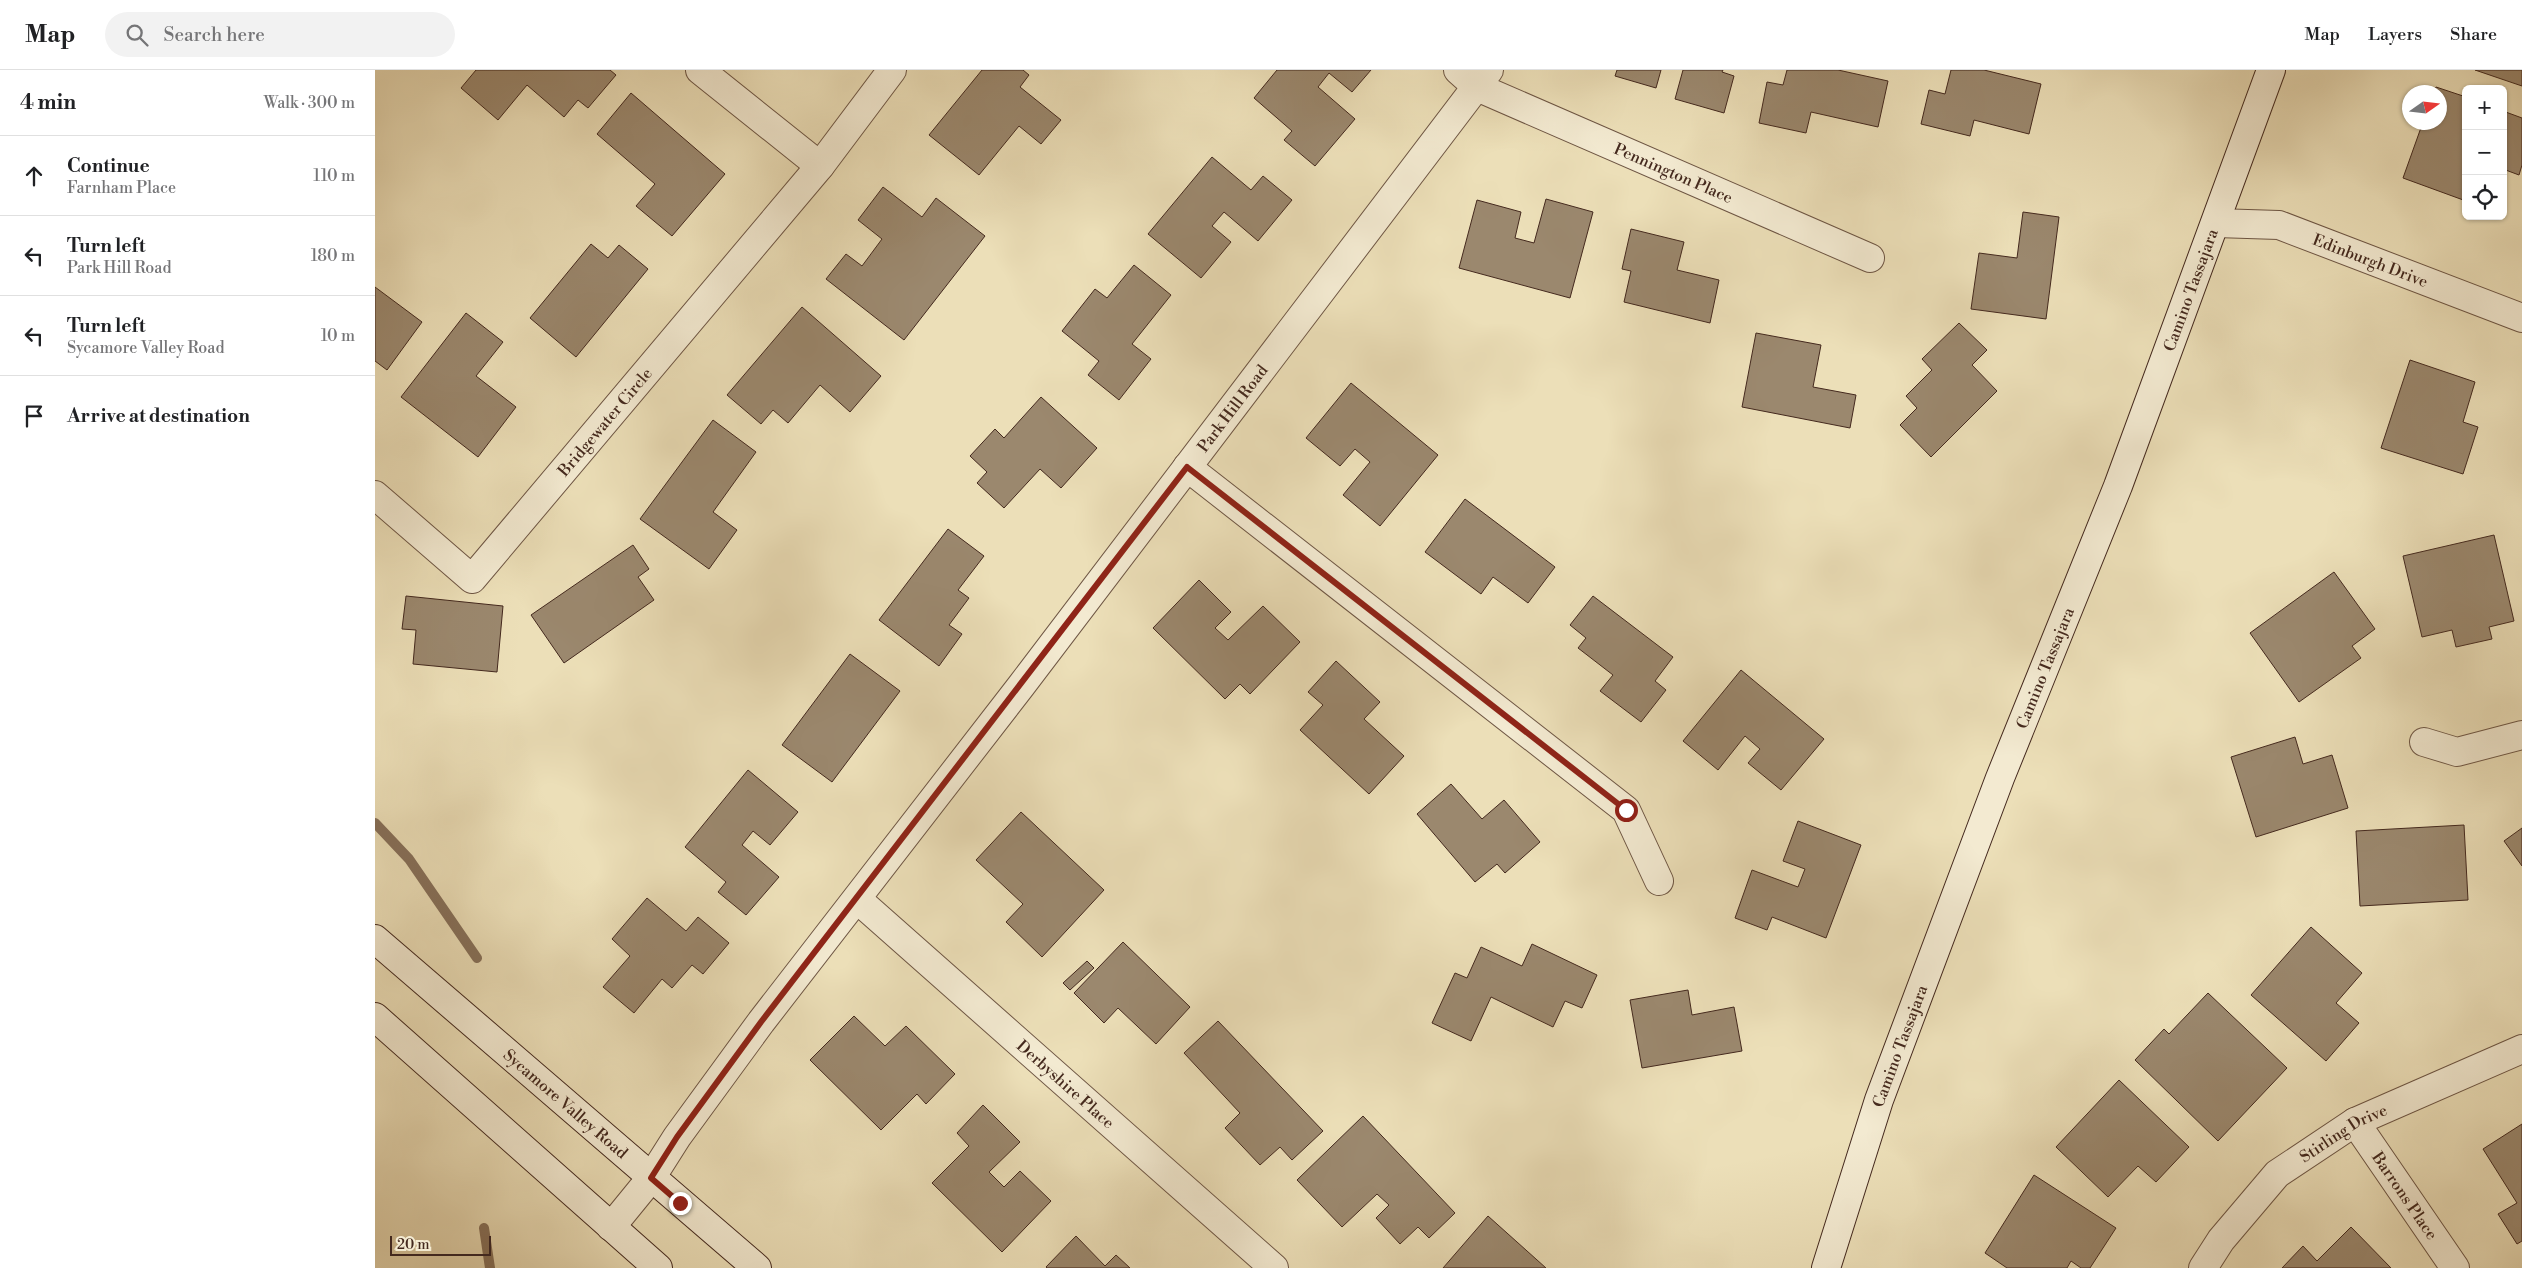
<!DOCTYPE html>
<meta charset="utf-8">
<style>
:root{--surface:#fff;--page:#f2f2f2;--text:#202124;--muted:#757577;--line:#e0e0e0}
body{margin:0;font-family:"Libre Bodoni",serif;background:var(--page);color:var(--text)}
.controls{position:absolute;right:15px;top:15px;display:grid;overflow:hidden;border-radius:8px;box-shadow:0 1px 4px #0004}
.controls button{width:45px;height:45px;display:grid;place-items:center;padding:0;border:0;border-bottom:1px solid var(--line);background:var(--surface);color:var(--text);font:25px sans-serif}
.compass{position:absolute;left:2027px;top:15px;width:45px;height:45px;border-radius:50%;background:var(--surface);box-shadow:0 1px 4px #0004;rotate:76deg}
.scale{position:absolute;left:15px;bottom:12px;width:101px;box-sizing:border-box;padding-left:5px;border:2px solid #44291e;border-top:0;font-size:14px;line-height:18px;white-space:nowrap;color:#44291e;-webkit-text-stroke:4px #f3ead1;paint-order:stroke}
.stop{position:absolute;width:15px;height:15px;margin:-11px;border:4px solid #8f2418;border-radius:50%;background:#fff}
.stop.end{background:#8f2418;border-color:#fff;box-shadow:0 1px 5px #0008}
.list{margin:0;padding:0;list-style:none}
h2{display:flex;justify-content:space-between;align-items:center;height:65px;margin:0;padding:0 20px;font-size:21px}
h2 small{font-size:16px;font-weight:400;color:var(--muted)}
.list li{display:grid;grid-template-columns:32px 1fr auto;gap:15px;align-items:center;box-sizing:border-box;height:80px;padding:0 20px;border-top:1px solid var(--line)}
.list b{display:block;font-size:19px;white-space:nowrap}
.list p{margin:0;font-size:16px;white-space:nowrap;color:var(--muted)}
.list em{font-size:16px;font-style:normal;color:var(--muted)}
.icon{flex:none;width:28px;height:28px;fill:none;stroke:currentColor;stroke-width:2;stroke-linecap:round;stroke-linejoin:round}
.map{position:relative;flex:none;width:2147px;height:1198px;overflow:hidden}
header{display:flex;align-items:center;gap:30px;box-sizing:border-box;height:70px;padding:0 25px;background:var(--surface);border-bottom:1px solid var(--line)}
header strong{font-size:24px}
nav{display:flex;gap:28px;margin-inline-start:auto;font-size:18px}
.search{width:350px;height:45px;background:var(--page);display:flex;align-items:center;gap:12px;box-sizing:border-box;padding:0 18px;border-radius:28px;color:var(--muted);font-size:19px}
main{display:flex}
aside{flex:1;background:var(--surface)}
.map>svg:first-child{display:block}
.lines{fill:none;stroke-linecap:round;stroke-linejoin:round}
.stream{stroke:#87715b;stroke-width:10}
.building{fill:#9b886e;stroke:#44291e}
.street-casing{stroke:#6e5644;stroke-width:30}
.secondary-casing{stroke:#44291e;stroke-width:30}
.street{stroke:#f3ead1;stroke-width:28}
.secondary{stroke:#f3ead1;stroke-width:28}
.route{stroke:#8f2418;stroke-width:6}
.labels{text-anchor:middle;stroke-width:5;stroke-linejoin:round;paint-order:stroke}
.street-label{font-size:16px;fill:#44291e;stroke:#f3ead1}
</style>
<header>
<strong>Map</strong>
<div class="search"><svg class="icon" aria-label="search" viewBox="0 0 24 24"><circle cx="10" cy="10" r="6"/><path d="M15 15l6 6"/></svg>Search here</div>
<nav><a>Map</a><a>Layers</a><a>Share</a></nav>
</header>
<main>
<aside>
<h2>4 min<small>Walk · 300 m</small></h2>
<ul class="list">
<li><svg class="icon" aria-label="ahead" viewBox="0 0 24 24"><path d="M12 20V5M6 11l6-6 6 6"/></svg><div><b>Continue</b><p>Farnham Place</p></div><em>110 m</em></li>
<li><svg class="icon" aria-label="left" viewBox="0 0 24 24"><path d="M17 20v-9H6M10 6l-5 5 5 5"/></svg><div><b>Turn left</b><p>Park Hill Road</p></div><em>180 m</em></li>
<li><svg class="icon" aria-label="left" viewBox="0 0 24 24"><path d="M17 20v-9H6M10 6l-5 5 5 5"/></svg><div><b>Turn left</b><p>Sycamore Valley Road</p></div><em>10 m</em></li>
<li><svg class="icon" aria-label="arrive" viewBox="0 0 24 24"><path d="M6 21V4h12l-3 4 3 4H6"/></svg><div><b>Arrive at destination</b></div></li>
</ul>
</aside>
<div class="map">
<svg width="2147" height="1198" viewBox="0 0 2147 1198">
<rect width="100%" height="100%" fill="#ecdfb8"/>
<filter id="stains"><feTurbulence type="fractalNoise" baseFrequency=".004" numOctaves="4"/><feColorMatrix values="0 0 0 0 .2 0 0 0 0 .09 0 0 0 0 .02 0 0 0 .5 -.17"/></filter>
<radialGradient id="worn" r=".72"><stop offset=".6" stop-color="#630" stop-opacity="0"/><stop offset="1" stop-color="#630" stop-opacity=".3"/></radialGradient>
<g class="lines">
<g class="stream">
<polyline points="0,753 34,789 102,888"/>
<polyline points="109,1158 115,1198"/>
</g>
</g>
<g class="building">
<polygon points="101,0 235,0 241,5 213,38 203,30 189,47 152,15 123,50 86,18"/>
<polygon points="607,0 648,0 654,5 645,17 686,50 666,74 644,56 604,105 554,65"/>
<polygon points="902,0 996,0 977,22 954,3 943,17 980,49 940,96 909,70 917,61 879,28"/>
<polygon points="1242,0 1286,0 1281,18 1240,6"/>
<polygon points="1308,0 1348,0 1347,2 1359,6 1349,43 1300,29"/>
<polygon points="1412,0 1463,0 1513,11 1503,57 1436,42 1431,63 1384,53 1392,12 1408,15"/>
<polygon points="1576,0 1609,0 1666,14 1654,64 1599,50 1595,66 1546,54 1554,20 1570,24"/>
<polygon points="2100,0 2147,0 2147,16"/>
<polygon points="2061,17 2091,27 2091,131 2028,108 2048,52 2064,52 2064,22 2059,22"/>
<polygon points="256,23 350,104 297,166 261,136 280,114 222,64"/>
<polygon points="2128,41 2147,48 2147,95 2144,105 2128,99"/>
<polygon points="837,87 876,120 888,106 917,130 883,171 849,142 837,156 856,172 826,208 773,164"/>
<polygon points="508,117 547,147 561,128 610,166 529,270 451,209 471,184 487,196 507,169 483,150"/>
<polygon points="1171,129 1218,142 1195,228 1084,198 1102,130 1146,142 1140,168 1159,173"/>
<polygon points="1648,142 1684,147 1671,249 1596,239 1604,183 1642,188"/>
<polygon points="1256,159 1309,172 1302,200 1344,210 1335,253 1249,232 1256,201 1247,199"/>
<polygon points="216,174 233,188 244,175 273,199 201,287 155,248"/>
<polygon points="759,195 796,225 757,274 776,289 744,330 713,305 724,291 687,261 720,219 732,228"/>
<polygon points="0,217 47,252 12,300 0,291"/>
<polygon points="427,237 506,306 475,342 445,315 413,353 398,340 386,354 352,325"/>
<polygon points="91,243 128,272 101,306 141,337 103,387 26,327"/>
<polygon points="1584,253 1612,280 1597,295 1622,321 1556,387 1525,355 1542,338 1531,326 1557,300 1547,289"/>
<polygon points="1381,263 1446,275 1438,317 1481,325 1475,358 1367,337"/>
<polygon points="2035,290 2100,312 2088,352 2103,357 2088,404 2006,378"/>
<polygon points="976,313 1063,385 1005,456 968,425 995,392 980,379 965,396 931,368"/>
<polygon points="666,327 722,378 686,418 665,399 629,438 602,413 612,402 595,386 620,359 629,368"/>
<polygon points="338,350 381,382 338,442 362,460 334,499 265,449"/>
<polygon points="1090,429 1180,497 1153,533 1118,507 1106,524 1050,482"/>
<polygon points="573,459 609,486 583,520 594,528 574,555 587,564 564,596 504,550"/>
<polygon points="2119,465 2139,551 2114,557 2117,569 2081,577 2077,560 2047,567 2028,486"/>
<polygon points="258,475 274,499 263,507 279,530 189,593 156,545"/>
<polygon points="1959,502 2000,559 1977,576 1986,588 1924,632 1875,563"/>
<polygon points="824,510 856,542 840,558 853,570 888,536 925,572 875,624 865,614 850,629 778,558"/>
<polygon points="31,526 128,536 122,602 38,594 41,560 27,559"/>
<polygon points="1218,526 1298,587 1280,611 1291,620 1266,652 1225,621 1238,605 1203,578 1211,568 1195,555"/>
<polygon points="475,584 525,621 457,712 407,675"/>
<polygon points="961,591 1005,632 989,649 1029,686 994,724 925,660 948,635 933,622"/>
<polygon points="1366,600 1449,669 1406,720 1373,693 1385,679 1370,666 1343,700 1308,671"/>
<polygon points="1920,667 1928,694 1957,685 1973,738 1881,767 1856,687"/>
<polygon points="373,700 423,742 395,775 378,761 367,775 404,807 371,845 343,822 351,812 310,777"/>
<polygon points="1076,714 1107,749 1129,730 1165,772 1130,803 1122,794 1100,812 1042,744"/>
<polygon points="646,742 729,820 667,887 631,852 648,834 601,790"/>
<polygon points="1423,751 1486,775 1451,868 1397,847 1392,860 1360,848 1377,800 1423,817 1430,799 1408,791"/>
<polygon points="2089,755 2093,830 1985,836 1981,761"/>
<polygon points="2147,758 2147,796 2129,771"/>
<polygon points="272,828 311,861 323,847 354,873 328,904 317,895 297,918 287,909 259,943 228,917 255,886 237,869"/>
<polygon points="1936,857 1987,903 1961,933 1984,953 1951,991 1876,925"/>
<polygon points="748,872 815,937 781,974 743,938 729,953 699,923"/>
<polygon points="1157,874 1222,905 1207,938 1190,931 1178,957 1116,927 1096,971 1057,953 1080,903 1092,908 1106,877 1147,896"/>
<polygon points="712,891 719,898 695,920 688,913"/>
<polygon points="1313,920 1317,945 1359,937 1367,981 1267,998 1255,930"/>
<polygon points="1833,923 1912,998 1843,1071 1760,990 1789,959 1794,964"/>
<polygon points="479,946 510,976 531,956 580,1004 551,1034 542,1024 506,1060 435,990"/>
<polygon points="843,951 948,1061 917,1090 905,1077 885,1095 850,1058 865,1043 809,983"/>
<polygon points="1744,1010 1814,1077 1781,1112 1763,1096 1733,1127 1681,1077"/>
<polygon points="608,1035 645,1072 614,1102 629,1117 645,1101 676,1131 627,1182 557,1113 594,1076 582,1063"/>
<polygon points="988,1046 1080,1143 1054,1168 1043,1157 1025,1174 1001,1148 1014,1135 1002,1124 967,1157 922,1110"/>
<polygon points="2147,1054 2147,1171 2142,1174 2123,1144 2142,1133 2108,1079"/>
<polygon points="1659,1105 1741,1158 1715,1198 1706,1198 1696,1191 1692,1198 1632,1198 1610,1183"/>
<polygon points="1113,1146 1171,1198 1068,1198"/>
<polygon points="1976,1157 2016,1198 1907,1198 1928,1176 1942,1191"/>
<polygon points="701,1166 730,1196 741,1185 755,1198 672,1198 671,1197"/>
</g>
<g class="lines">
<defs>
<g id="street">
<polyline points="325,0 445,96"/>
<path id="s1" d="M1083,0L1102,17L1495,188"/>
<path id="s2" d="M1841,153L1904,155L2147,248"/>
<polyline points="812,397 1251,740 1284,811"/>
<path id="s3" d="M0,425L97,509L445,96L517,0"/>
<polyline points="2049,672 2082,682 2147,665"/>
<path id="s4" d="M482,829L899,1198"/>
<path id="s5" d="M1980,1052L2080,1198"/>
<path id="s6" d="M236,1157L276,1108L302,1067L386,952L646,616L1114,0"/>
<path id="s7" d="M1828,1198L1846,1170L1902,1104L1980,1052L2147,979"/>
</g>
<g id="secondary">
<path id="s8" d="M0,869L382,1198"/>
<polyline points="0,947 283,1198"/>
<path id="s9" d="M1451,1198L1504,1030L1625,708L1743,416L1896,0"/>
</g>
</defs>
<use href="#street" class="street-casing"/>
<use href="#secondary" class="secondary-casing"/>
<use href="#street" class="street"/>
<use href="#secondary" class="secondary"/>
</g>
<g class="lines">
<polyline class="route" points="305,1133 276,1108 302,1067 386,952 812,397 1251,740"/>
</g>
<g class="labels">
<g class="street-label">
<text dy="6" stroke="none"><textPath href="#s1" startOffset="240">Pennington Place</textPath></text>
<text dy="6" stroke="none"><textPath href="#s2" startOffset="161">Edinburgh Drive</textPath></text>
<text dy="6" stroke="none"><textPath href="#s9" startOffset="1044">Camino Tassajara</textPath></text>
<text dy="6" stroke="none"><textPath href="#s6" startOffset="1028">Park Hill Road</textPath></text>
<text dy="6" stroke="none"><textPath href="#s3" startOffset="334">Bridgewater Circle</textPath></text>
<text dy="6" stroke="none"><textPath href="#s9" startOffset="639">Camino Tassajara</textPath></text>
<text dy="6" stroke="none"><textPath href="#s9" startOffset="234">Camino Tassajara</textPath></text>
<text dy="6" stroke="none"><textPath href="#s4" startOffset="279">Derbyshire Place</textPath></text>
<text dy="6" stroke="none"><textPath href="#s8" startOffset="252">Sycamore Valley Road</textPath></text>
<text dy="6" stroke="none"><textPath href="#s7" startOffset="198">Stirling Drive</textPath></text>
<text dy="6" stroke="none"><textPath href="#s5" startOffset="89">Barrons Place</textPath></text>
</g>
</g>
<rect width="100%" height="100%" filter="url(#stains)"/>
<rect width="100%" height="100%" fill="url(#worn)"/>
</svg>
<div class="controls">
<button>+</button>
<button>−</button>
<button><svg class="icon" aria-label="locate" viewBox="0 0 24 24"><circle cx="12" cy="12" r="6"/><path d="M12 2v4M12 18v4M2 12h4M18 12h4"/></svg></button>
</div>
<svg class="compass" viewBox="-18 -18 36 36"><path d="M0-13l5 13h-10z" fill="#e53935"/><path d="M0 13l5-13h-10z" fill="#757577"/></svg>
<div class="scale">20 m</div>
<div class="stop" style="left:1251px;top:740px"></div>
<div class="stop end" style="left:305px;top:1133px"></div>
</div>
</main>
